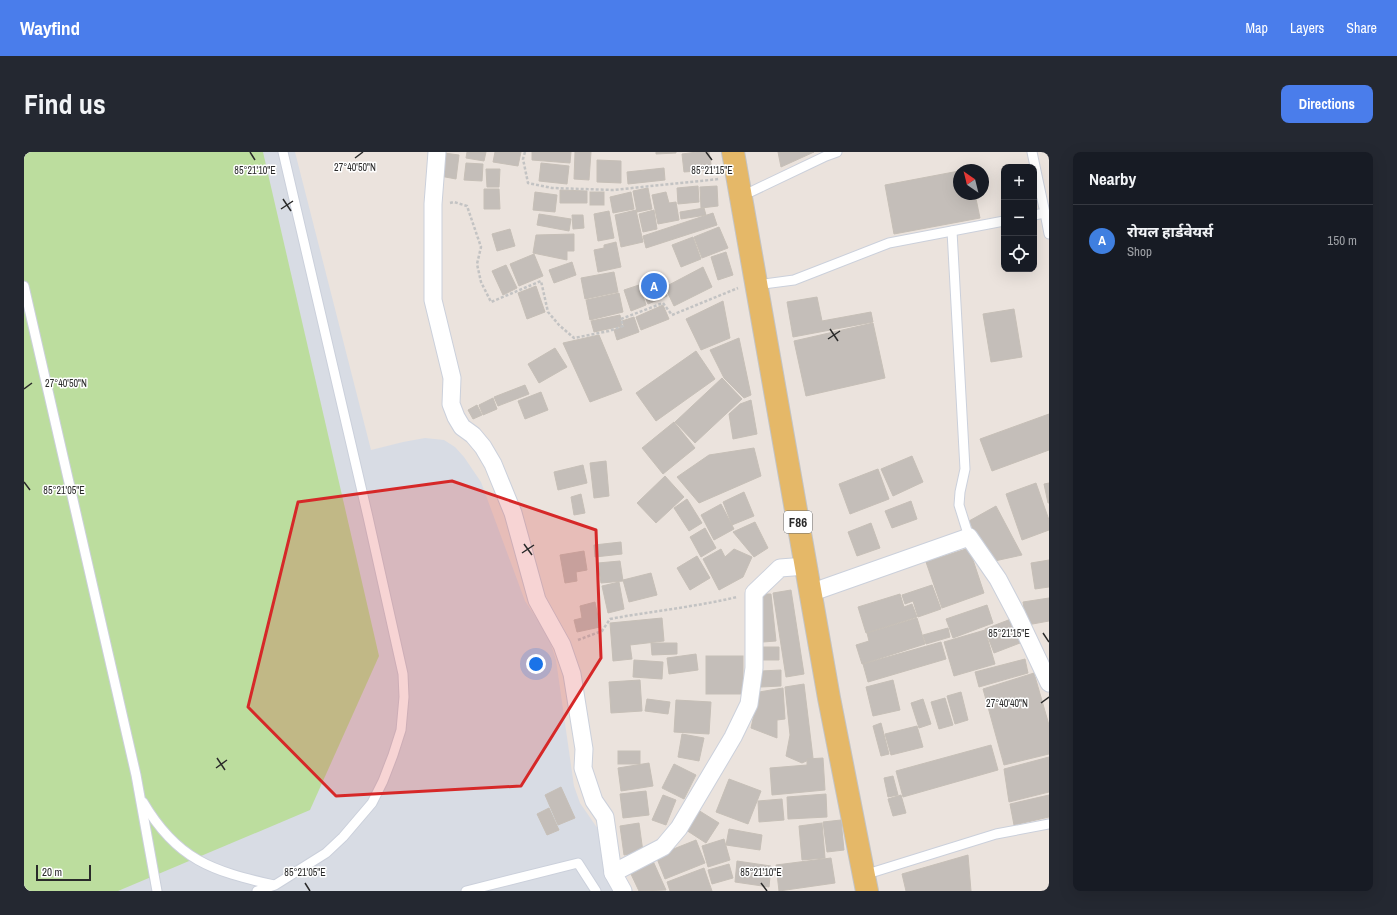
<!DOCTYPE html>
<meta charset="utf-8">
<style>
:root{--surface:#171b24;--page:#242831;--text:#f1f3f6;--muted:#9ea1a6;--line:#363941;--accent:#4a7deb}
body{margin:0;font-family:"Archivo Narrow","Noto Sans Devanagari",sans-serif;background:var(--page);color:var(--text)}
.controls{position:absolute;right:12px;top:12px;display:grid;overflow:hidden;border-radius:8px;box-shadow:0 4px 16px #0002}
.controls button{width:36px;height:36px;display:grid;place-items:center;padding:0;border:0;border-bottom:1px solid var(--line);background:var(--surface);color:var(--text);font:20px sans-serif}
.compass{position:absolute;left:929px;top:12px;width:36px;height:36px;border-radius:50%;background:var(--surface);box-shadow:0 4px 16px #0002;rotate:325deg}
.scale{position:absolute;left:12px;bottom:10px;width:55px;box-sizing:border-box;padding-left:4px;border:2px solid #2a2a2a;border-top:0;font-size:11px;line-height:14px;white-space:nowrap;color:#2a2a2a;-webkit-text-stroke:3px #fff;paint-order:stroke}
.you{position:absolute;left:512px;top:512px;width:14px;height:14px;margin:-10px;border:3px solid #fff;border-radius:50%;background:#1a73e8;box-shadow:0 0 0 6px #1a73e833}
.badge{display:grid;place-items:center;width:26px;height:26px;border-radius:50%;background:var(--accent);color:#fff;font-size:13px;font-weight:700}
.pin{position:absolute;translate:-50% -50%;border:2px solid #fff;box-shadow:0 1px 4px #0006}
.list{margin:0;padding:0;list-style:none}
h2{display:flex;justify-content:space-between;align-items:center;height:52px;margin:0;padding:0 16px;font-size:17px}
h2 small{font-size:13px;font-weight:400;color:var(--muted)}
.list li{display:grid;grid-template-columns:26px 1fr auto;gap:12px;align-items:center;box-sizing:border-box;height:72px;padding:0 16px;border-top:1px solid var(--line)}
.list b{display:block;font-size:15px;white-space:nowrap}
.list p{margin:0;font-size:13px;white-space:nowrap;color:var(--muted)}
.list em{font-size:13px;font-style:normal;color:var(--muted)}
.icon{flex:none;width:22px;height:22px;fill:none;stroke:currentColor;stroke-width:2;stroke-linecap:round;stroke-linejoin:round}
.map{position:relative;flex:none;width:1025px;height:739px;overflow:hidden;border-radius:8px}
header{display:flex;align-items:center;gap:24px;box-sizing:border-box;height:56px;padding:0 20px;background:var(--accent);color:#fff}
header strong{font-size:19px}
nav{display:flex;gap:22px;margin-inline-start:auto;font-size:14px}
.intro{display:flex;align-items:center;justify-content:space-between;box-sizing:border-box;height:96px;padding:0 24px}
h1{margin:0;font-size:28px}
.button{padding:10px 18px;border-radius:8px;background:var(--accent);color:#fff;font-size:14px;font-weight:700}
main{display:flex;gap:24px;padding:0 24px}
aside{flex:1;background:var(--surface);border-radius:8px;box-shadow:0 4px 16px #0002}
.map>svg:first-child{display:block}
.airport{fill:#d8dce4}
.green{fill:#bcdd9e}
.building{fill:#c4beb9;stroke:#c6bfb7}
.lines{fill:none;stroke-linecap:round;stroke-linejoin:round}
.lane-casing{stroke:#cbd0db;stroke-width:11}
.street-casing{stroke:#cbd0db;stroke-width:19}
.primary-casing{stroke:#c3c3c3;stroke-width:24}
.path{stroke:#c3c3c3;stroke-width:2.5;stroke-dasharray:3 2;stroke-linecap:butt}
.lane{stroke:#fff;stroke-width:9}
.street{stroke:#fff;stroke-width:17}
.primary{stroke:#e5b868;stroke-width:22}
.marked{fill:#d62828;fill-opacity:0.2;stroke:#d62828;stroke-width:3;stroke-linejoin:round}
.ticks{fill:none;stroke:#2a2a2a;stroke-width:1.5}
.labels{text-anchor:middle;stroke-width:3;stroke-linejoin:round;paint-order:stroke}
.shield{fill:#fff;stroke:#6a6a6a;stroke-width:1}
.shield-label{font-size:13px;font-weight:bold;fill:#2a2a2a}
.ticks-label{font-size:10px;text-anchor:middle;fill:#2a2a2a;stroke:#fff;stroke-width:3;stroke-linejoin:round;paint-order:stroke}
</style>
<header>
<strong>Wayfind</strong>
<nav><a>Map</a><a>Layers</a><a>Share</a></nav>
</header>
<div class="intro"><h1>Find us</h1><a class="button">Directions</a></div>
<main>
<div class="map">
<svg width="1025" height="739" viewBox="0 0 1025 739">
<rect width="100%" height="100%" fill="#ebe3dd"/>
<polygon class="airport" points="0,0 271,0 347,298 379,290 401,286 420,288 431,295 440,305 457,330 501,449 524,483 532,508 550,634 556,651 576,680 593,739 0,739"/>
<polygon class="green" points="0,0 239,0 355,504 286,658 94,739 0,739"/>
<g class="building">
<polygon points="443,0 462,0 460,9 442,6"/>
<polygon points="471,0 497,0 494,14 469,10"/>
<polygon points="508,0 547,0 546,11 508,8"/>
<polygon points="551,0 567,0 565,28 550,27"/>
<polygon points="632,0 652,0 652,1 632,2"/>
<polygon points="673,0 685,0 688,18 660,20 658,2"/>
<polygon points="754,0 790,0 757,15"/>
<polygon points="420,1 435,3 432,27 416,24"/>
<polygon points="573,8 597,9 597,31 573,30"/>
<polygon points="442,11 459,12 458,29 440,28"/>
<polygon points="517,11 545,14 543,32 515,29"/>
<polygon points="640,16 641,28 604,32 603,20"/>
<polygon points="462,17 476,17 475,35 463,35"/>
<polygon points="935,19 935,42 951,42 956,66 870,82 861,33"/>
<polygon points="674,34 675,50 654,52 653,36"/>
<polygon points="693,34 694,54 677,56 676,35"/>
<polygon points="624,36 628,57 613,60 609,39"/>
<polygon points="460,37 475,37 476,57 460,57"/>
<polygon points="536,38 563,39 563,51 536,51"/>
<polygon points="511,40 533,43 531,60 509,58"/>
<rect x="566" y="40" width="14" height="13"/>
<polygon points="607,40 610,57 589,61 586,45"/>
<polygon points="642,40 645,51 652,50 655,68 634,72 628,43"/>
<polygon points="680,56 682,63 657,67 656,60"/>
<polygon points="612,58 619,90 597,95 591,63"/>
<polygon points="630,58 633,77 619,80 615,62"/>
<polygon points="585,59 590,86 574,89 570,62"/>
<polygon points="689,61 693,73 622,96 619,84"/>
<polygon points="515,62 547,67 545,79 513,73"/>
<polygon points="548,63 559,63 560,76 549,77"/>
<polygon points="695,75 704,96 678,106 670,85"/>
<polygon points="486,77 491,94 473,99 468,82"/>
<polygon points="550,82 550,99 543,99 543,108 509,101 512,83"/>
<polygon points="669,85 677,107 657,115 648,93"/>
<polygon points="592,90 597,115 574,120 570,98 580,96 580,93"/>
<polygon points="702,100 709,123 694,128 687,105"/>
<polygon points="510,102 519,124 495,134 486,112"/>
<polygon points="548,110 552,123 530,131 525,118"/>
<polygon points="482,113 493,136 479,143 468,119"/>
<polygon points="679,115 688,135 650,154 641,135"/>
<polygon points="590,120 594,140 561,147 557,126"/>
<polygon points="637,127 643,144 624,152 617,135"/>
<polygon points="615,133 622,153 607,159 600,138"/>
<polygon points="512,134 521,160 503,167 494,141"/>
<polygon points="595,141 599,160 566,168 562,148"/>
<polygon points="793,145 798,169 847,160 849,170 769,185 763,150"/>
<polygon points="699,149 706,186 677,198 662,167"/>
<polygon points="639,153 645,167 617,178 612,165"/>
<polygon points="990,157 998,205 967,210 959,162"/>
<polygon points="596,163 598,174 570,180 567,169"/>
<polygon points="610,165 615,180 593,188 590,178 600,174 598,169"/>
<polygon points="849,171 861,226 782,244 770,189"/>
<polygon points="575,183 598,238 566,250 539,191"/>
<polygon points="715,186 727,243 720,246 700,226 686,198"/>
<polygon points="531,196 543,215 515,231 504,212"/>
<polygon points="672,199 691,227 632,269 612,241"/>
<polygon points="698,226 718,247 671,291 651,270"/>
<polygon points="501,233 505,242 474,254 470,245"/>
<polygon points="517,240 524,258 501,267 494,249"/>
<polygon points="469,246 473,257 459,263 455,253"/>
<polygon points="727,248 733,282 709,287 705,262 716,252"/>
<polygon points="453,253 458,263 449,267 444,258"/>
<polygon points="1025,262 1025,298 968,319 956,287"/>
<polygon points="650,270 671,296 639,322 618,296"/>
<polygon points="730,296 737,324 675,351 653,325 685,303"/>
<polygon points="888,304 899,330 869,344 857,317"/>
<polygon points="582,309 585,344 570,346 566,311"/>
<polygon points="559,313 563,331 534,338 530,320"/>
<polygon points="854,317 865,347 826,362 815,332"/>
<polygon points="641,324 660,345 632,371 613,351"/>
<polygon points="1012,331 1025,368 1025,378 998,388 982,342"/>
<polygon points="1025,331 1025,351 1024,351 1020,332"/>
<polygon points="720,340 730,364 708,373 699,350"/>
<polygon points="557,342 561,361 550,363 547,345"/>
<polygon points="663,347 678,371 665,379 650,356"/>
<polygon points="887,349 893,367 868,376 861,359"/>
<polygon points="697,352 710,377 690,388 677,363"/>
<polygon points="972,354 998,403 966,410 945,369"/>
<polygon points="731,370 744,396 730,405 709,380"/>
<polygon points="847,371 856,396 833,404 824,380"/>
<polygon points="681,376 692,396 677,405 666,385"/>
<polygon points="597,390 598,402 571,405 570,393"/>
<polygon points="945,396 960,441 918,456 902,410"/>
<polygon points="697,397 701,405 710,397 728,405 719,425 695,438 679,407"/>
<polygon points="560,399 563,418 552,420 553,429 541,431 536,403"/>
<polygon points="673,404 686,426 666,438 653,416"/>
<polygon points="1025,408 1025,435 1011,437 1007,411"/>
<polygon points="596,409 599,429 577,431 574,411"/>
<polygon points="627,421 633,443 605,450 599,428"/>
<polygon points="595,430 600,457 584,461 578,434"/>
<polygon points="908,433 917,457 894,465 889,449 881,452 878,443"/>
<polygon points="767,438 780,522 762,525 749,441"/>
<polygon points="735,442 747,442 752,489 739,490"/>
<polygon points="876,442 880,455 888,452 893,465 842,481 834,455"/>
<polygon points="1025,446 1025,469 1003,473 999,450"/>
<polygon points="571,450 576,475 553,480 550,468 558,466 556,454"/>
<polygon points="963,453 969,471 929,486 922,467"/>
<polygon points="638,466 640,489 606,493 608,507 589,509 586,471"/>
<polygon points="893,466 901,492 838,512 832,493 845,489 843,481"/>
<polygon points="987,467 996,491 970,501 961,477"/>
<polygon points="924,476 926,485 902,492 899,483"/>
<polygon points="961,478 971,512 930,524 920,490"/>
<polygon points="917,490 922,507 844,530 839,512"/>
<polygon points="627,491 653,491 653,502 628,503"/>
<polygon points="738,495 755,495 755,508 737,508"/>
<polygon points="672,502 674,518 645,522 643,506"/>
<rect x="682" y="504" width="37" height="38"/>
<polygon points="1001,507 1004,521 955,535 951,520"/>
<polygon points="610,508 639,510 638,527 609,525"/>
<polygon points="757,518 757,534 737,535 737,519"/>
<polygon points="1010,521 1025,573 1025,602 980,613 959,537"/>
<polygon points="616,528 618,559 587,561 585,530"/>
<polygon points="869,528 876,558 849,564 842,535"/>
<polygon points="780,532 789,606 778,611 762,604 766,583 761,535"/>
<polygon points="759,536 761,567 753,568 753,586 727,576 735,540"/>
<polygon points="937,540 944,568 931,572 923,544"/>
<polygon points="921,546 929,573 915,577 907,550"/>
<polygon points="623,547 646,550 644,562 621,559"/>
<polygon points="899,547 907,572 895,576 887,551"/>
<polygon points="652,548 687,550 685,582 650,580"/>
<polygon points="857,571 865,602 857,604 849,574"/>
<polygon points="893,574 899,595 867,603 861,582"/>
<polygon points="658,582 680,586 675,609 654,605"/>
<polygon points="967,593 974,618 879,645 872,619"/>
<rect x="594" y="599" width="22" height="13"/>
<polygon points="1025,605 1025,640 985,650 980,617"/>
<polygon points="799,606 801,638 748,643 746,616 783,613 783,607"/>
<polygon points="625,611 629,634 597,639 594,616"/>
<polygon points="650,612 672,623 660,647 638,636"/>
<polygon points="869,624 874,643 864,645 860,626"/>
<polygon points="705,627 737,639 724,672 692,660"/>
<polygon points="537,635 551,666 534,673 521,643"/>
<polygon points="622,639 625,663 599,666 596,642"/>
<polygon points="802,642 803,665 764,667 763,645"/>
<polygon points="639,643 652,648 642,673 628,668"/>
<polygon points="877,643 882,661 869,664 864,647"/>
<polygon points="1025,643 1025,665 990,673 986,652"/>
<polygon points="758,647 760,668 735,670 734,649"/>
<polygon points="525,656 535,678 523,683 513,662"/>
<polygon points="674,658 695,671 682,691 662,678"/>
<polygon points="817,668 820,698 803,700 799,670"/>
<polygon points="615,671 619,700 600,703 596,674"/>
<polygon points="798,671 801,706 778,708 775,674"/>
<polygon points="705,677 738,683 736,698 702,693"/>
<polygon points="700,687 706,708 684,715 678,694"/>
<polygon points="672,688 681,711 641,727 632,704"/>
<polygon points="944,703 947,739 882,739 878,722"/>
<polygon points="807,706 811,731 755,739 752,713"/>
<polygon points="629,709 642,738 615,739 606,720"/>
<polygon points="713,709 747,714 745,735 711,730"/>
<polygon points="705,712 709,726 688,732 684,718"/>
<polygon points="680,716 688,739 646,739 643,730"/>
</g>
<g class="lines">
<defs>
<g id="lane">
<polyline points="1008,0 1021,61 1010,63"/>
<polyline points="716,45 802,4 813,0"/>
<polyline points="1021,61 1025,82"/>
<polyline points="928,79 941,317 936,340 935,353 945,385"/>
<polyline points="733,133 770,128 865,91 980,69"/>
<polyline points="0,134 112,623 133,739"/>
<path d="M119,650C153,708 188,719 250,733"/>
<polyline points="840,723 972,682 1025,672"/>
<polyline points="233,739 251,733 302,701 319,685 348,651 359,629 369,603 377,578 380,545 379,522 344,365 259,0"/>
<polyline points="442,739 554,711 572,739"/>
</g>
<g id="street">
<polyline points="413,0 409,52 409,148 428,226 427,252 432,265 438,275 449,283 459,295 469,312 489,361 513,448 538,493 548,522 560,597 559,616 570,649 581,665 589,721 599,739"/>
<polyline points="786,441 945,385 974,427 993,463 1025,531"/>
<polyline points="589,721 639,695 655,676 709,585 725,552 730,516 730,441 756,416 782,414"/>
</g>
<polyline id="primary" points="709,0 805,546 843,739"/>
</defs>
<use href="#lane" class="lane-casing"/>
<use href="#street" class="street-casing"/>
<use href="#primary" class="primary-casing"/>
<g class="path">
<polyline points="501,0 499,7 504,31 528,36 589,38 695,27"/>
<polyline points="426,51 430,50 443,54 457,95 453,112 457,130 467,150 517,129 524,160 535,173 550,186 585,179 599,174 597,167 639,151 648,163 714,136"/>
<path d="M554,488L578,479L586,467C628,459 671,455 713,445"/>
</g>
<use href="#lane" class="lane"/>
<use href="#street" class="street"/>
<use href="#primary" class="primary"/>
</g>
<path class="marked" d="M428,329L572,378L577,506L497,634L312,644L224,555L274,350Z"/>
<path class="ticks" d="M226,0L231,8M682,0L688,8M331,6L339,0M259,47L267,59M257,57L269,49M806,177L814,189M804,187L816,179M0,237L8,231M0,330L6,338M500,392L508,403M498,401L510,393M1019,481L1025,490M1017,551L1025,545M193,606L201,618M192,616L203,608M281,731L286,739M737,731L743,739"/>
<g class="labels">
<rect class="shield" x="760" y="359" width="28" height="22" rx="3"/>
<g class="shield-label">
<text x="774" y="375">F86</text>
</g>
</g>
<g class="ticks-label">
<text x="331" y="19">27°40'50"N</text>
<text x="688" y="22">85°21'15"E</text>
<text x="231" y="22">85°21'10"E</text>
<text x="42" y="235">27°40'50"N</text>
<text x="40" y="342">85°21'05"E</text>
<text x="985" y="485">85°21'15"E</text>
<text x="983" y="555">27°40'40"N</text>
<text x="281" y="724">85°21'05"E</text>
<text x="737" y="724">85°21'10"E</text>
</g>
</svg>
<div class="controls">
<button>+</button>
<button>−</button>
<button><svg class="icon" aria-label="locate" viewBox="0 0 24 24"><circle cx="12" cy="12" r="6"/><path d="M12 2v4M12 18v4M2 12h4M18 12h4"/></svg></button>
</div>
<svg class="compass" viewBox="-18 -18 36 36"><path d="M0-13l5 13h-10z" fill="#e53935"/><path d="M0 13l5-13h-10z" fill="#9ea1a6"/></svg>
<div class="scale">20 m</div>
<div class="you"></div>
<div class="pin badge" style="left:630px;top:134px;background:#3f7fe0">A</div>
</div>
<aside>
<h2>Nearby<small></small></h2>
<ul class="list">
<li><span class="badge" style="background:#3f7fe0">A</span><div><b>रोयल हार्डवेयर्स</b><p>Shop</p></div><em>150 m</em></li>
</ul>
</aside>
</main>
